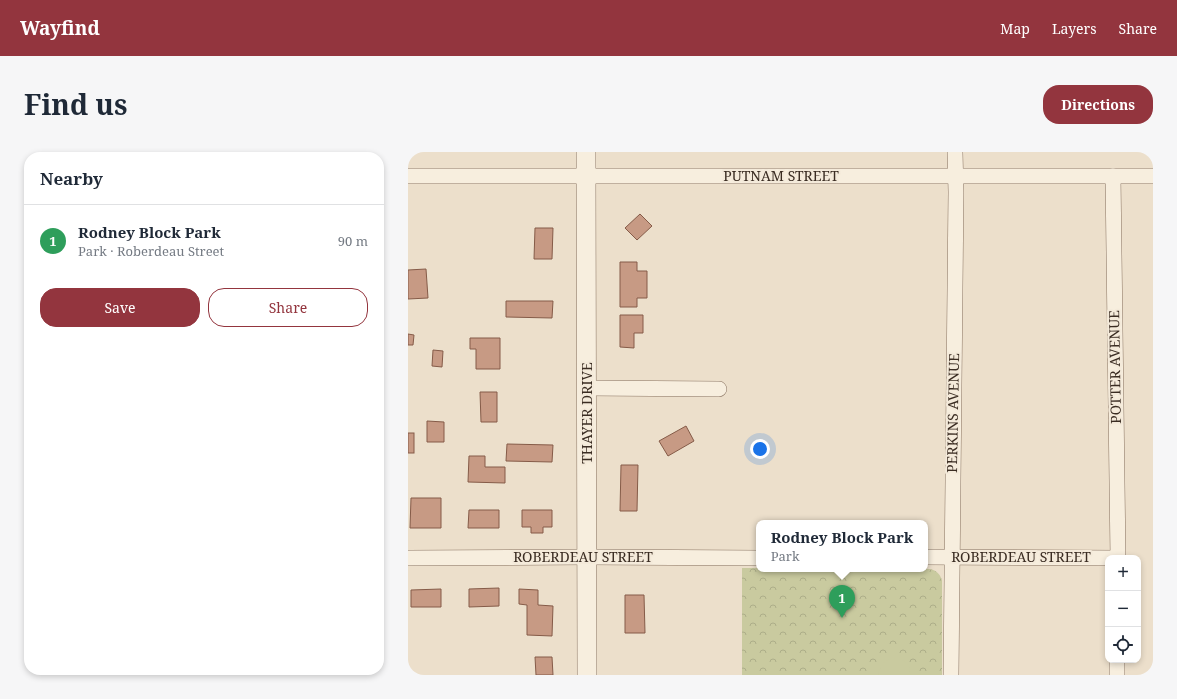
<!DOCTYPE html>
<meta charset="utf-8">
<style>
:root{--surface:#fff;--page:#f6f6f7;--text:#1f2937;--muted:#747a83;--line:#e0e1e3;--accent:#93353e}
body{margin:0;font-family:"Noto Serif",serif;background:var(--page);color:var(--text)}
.controls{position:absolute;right:12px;bottom:12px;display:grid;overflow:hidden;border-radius:8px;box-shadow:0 2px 6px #0003}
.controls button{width:36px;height:36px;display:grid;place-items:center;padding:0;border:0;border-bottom:1px solid var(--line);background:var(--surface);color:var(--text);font:20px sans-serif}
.you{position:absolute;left:352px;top:297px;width:14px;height:14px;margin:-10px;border:3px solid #fff;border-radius:50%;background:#1a73e8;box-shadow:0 0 0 6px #1a73e833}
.badge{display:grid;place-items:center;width:26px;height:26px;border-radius:50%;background:var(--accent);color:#fff;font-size:13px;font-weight:700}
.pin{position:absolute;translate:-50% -33px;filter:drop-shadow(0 1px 2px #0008)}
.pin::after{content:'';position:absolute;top:21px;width:14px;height:12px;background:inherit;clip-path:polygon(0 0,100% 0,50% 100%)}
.popup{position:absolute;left:348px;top:368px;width:172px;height:52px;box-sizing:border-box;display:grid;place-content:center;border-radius:8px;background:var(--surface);filter:drop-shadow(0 1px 3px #0005);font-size:13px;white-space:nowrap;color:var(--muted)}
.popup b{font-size:15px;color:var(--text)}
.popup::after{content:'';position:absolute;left:50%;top:100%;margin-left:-8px;border:8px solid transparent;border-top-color:var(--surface)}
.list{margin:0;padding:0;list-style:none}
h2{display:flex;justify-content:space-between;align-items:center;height:52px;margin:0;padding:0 16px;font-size:17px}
h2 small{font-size:13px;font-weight:400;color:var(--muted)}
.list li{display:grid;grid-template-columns:26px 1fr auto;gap:12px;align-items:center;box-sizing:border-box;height:72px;padding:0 16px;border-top:1px solid var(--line)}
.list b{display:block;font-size:15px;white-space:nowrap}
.list p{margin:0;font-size:13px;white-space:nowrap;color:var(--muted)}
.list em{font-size:13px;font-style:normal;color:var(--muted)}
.actions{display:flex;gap:8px;padding:12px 16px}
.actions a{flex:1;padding:9px 0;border:1px solid var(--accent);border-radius:16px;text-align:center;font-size:14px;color:var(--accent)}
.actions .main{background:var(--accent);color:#fff}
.icon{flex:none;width:22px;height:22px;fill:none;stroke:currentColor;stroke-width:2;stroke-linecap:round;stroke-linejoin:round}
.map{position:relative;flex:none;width:745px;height:523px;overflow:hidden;border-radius:16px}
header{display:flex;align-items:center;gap:24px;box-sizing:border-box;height:56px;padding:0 20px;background:var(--accent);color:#fff}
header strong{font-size:19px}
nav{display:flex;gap:22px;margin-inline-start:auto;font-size:14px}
.intro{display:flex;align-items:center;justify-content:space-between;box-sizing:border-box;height:96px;padding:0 24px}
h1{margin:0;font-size:28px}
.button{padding:10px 18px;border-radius:16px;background:var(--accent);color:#fff;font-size:14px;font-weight:700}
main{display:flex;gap:24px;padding:0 24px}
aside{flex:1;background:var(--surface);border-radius:16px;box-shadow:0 2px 6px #0003}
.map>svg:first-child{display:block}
.forest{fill:url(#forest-crowns)}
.garden{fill:#c9ca9f}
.building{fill:#c79a84;stroke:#855b48}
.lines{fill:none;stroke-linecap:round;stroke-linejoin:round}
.minor-casing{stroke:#887260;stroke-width:16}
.tertiary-casing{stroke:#887260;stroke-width:20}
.minor{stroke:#f7eede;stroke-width:15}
.tertiary{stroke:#f7eede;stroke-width:19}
.labels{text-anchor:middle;stroke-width:4;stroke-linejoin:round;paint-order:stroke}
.street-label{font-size:14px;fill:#3a2c22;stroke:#f4eada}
</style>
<header>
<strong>Wayfind</strong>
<nav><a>Map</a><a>Layers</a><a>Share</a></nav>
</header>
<div class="intro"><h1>Find us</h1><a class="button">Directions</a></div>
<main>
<aside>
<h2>Nearby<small></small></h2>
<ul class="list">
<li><span class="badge" style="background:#2e9e5b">1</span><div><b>Rodney Block Park</b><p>Park · Roberdeau Street</p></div><em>90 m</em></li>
</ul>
<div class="actions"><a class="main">Save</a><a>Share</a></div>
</aside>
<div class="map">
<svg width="745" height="523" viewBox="0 0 745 523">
<defs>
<pattern id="forest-crowns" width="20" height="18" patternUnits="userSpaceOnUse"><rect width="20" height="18" fill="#c9ca9f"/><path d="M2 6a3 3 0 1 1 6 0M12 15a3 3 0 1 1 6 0" fill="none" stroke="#adae89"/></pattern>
</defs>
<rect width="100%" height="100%" fill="#ecdfcb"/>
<path class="forest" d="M334,416L522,417C529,419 531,421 534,428V523H334Z"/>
<path class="garden" d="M483,506C494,505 503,511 502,523H470C471,515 475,510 483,506Z"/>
<g class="building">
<polygon points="232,62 244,74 229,88 217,76"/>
<polygon points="127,76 145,76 144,107 126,107"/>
<polygon points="212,110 229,110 229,119 239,119 239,146 229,146 229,155 212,155"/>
<polygon points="18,117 20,146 0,147 0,118"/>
<polygon points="98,149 145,149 144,166 98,165"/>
<polygon points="212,163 235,163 235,181 226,181 226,196 212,195"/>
<polygon points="0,182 6,183 5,193 0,193"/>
<polygon points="62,186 92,186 92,217 68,217 68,197 62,197"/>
<polygon points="25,198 35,199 34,215 24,214"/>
<polygon points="72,240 89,240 89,270 73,270"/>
<polygon points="19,269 36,270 36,290 19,290"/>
<polygon points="278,274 286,289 260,304 251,289"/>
<rect x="0" y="281" width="6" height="20"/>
<polygon points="99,292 145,293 144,310 98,309"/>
<polygon points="61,304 77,304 77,315 97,315 97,331 60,330"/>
<polygon points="213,313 230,313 229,359 212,359"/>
<polygon points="3,346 33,346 33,376 2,376"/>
<polygon points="61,358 91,358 91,376 60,376"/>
<polygon points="114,358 144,358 144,375 135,375 135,381 123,381 123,375 114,375"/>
<polygon points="91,436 91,454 61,455 61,437"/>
<polygon points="33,437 33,455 3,455 3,438"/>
<polygon points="111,437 130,438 130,453 145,454 144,484 119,483 119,453 111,452"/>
<polygon points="217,443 236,443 237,481 217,481"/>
<polygon points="127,505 144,505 145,523 128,523"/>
</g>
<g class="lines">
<defs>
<g id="minor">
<polyline points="0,24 745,24"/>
<polyline points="705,24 710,406"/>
<polyline points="179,236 311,237"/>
<polyline points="517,405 710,406"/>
<polyline points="0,406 179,405 351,406"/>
<polyline points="543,523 548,40 547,0"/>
<polyline points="709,523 709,508"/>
</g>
<polyline id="tertiary" points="178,0 179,523"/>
</defs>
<use href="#minor" class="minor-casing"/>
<use href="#tertiary" class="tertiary-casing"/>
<use href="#minor" class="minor"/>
<use href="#tertiary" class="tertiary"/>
</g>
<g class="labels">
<g class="street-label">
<text x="373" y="29">PUTNAM STREET</text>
<text transform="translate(707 215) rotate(-91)" y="5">POTTER AVENUE</text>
<text transform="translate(179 261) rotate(-90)" y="5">THAYER DRIVE</text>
<text transform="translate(545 261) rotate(-89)" y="5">PERKINS AVENUE</text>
<text x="175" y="410">ROBERDEAU STREET</text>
<text x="613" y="410">ROBERDEAU STREET</text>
</g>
</g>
</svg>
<div class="controls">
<button>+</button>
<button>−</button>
<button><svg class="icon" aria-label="locate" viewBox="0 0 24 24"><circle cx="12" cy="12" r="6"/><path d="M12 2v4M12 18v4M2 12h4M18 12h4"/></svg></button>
</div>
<div class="you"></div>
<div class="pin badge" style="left:434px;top:466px;background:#2e9e5b">1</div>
<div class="popup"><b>Rodney Block Park</b>Park</div>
</div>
</main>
